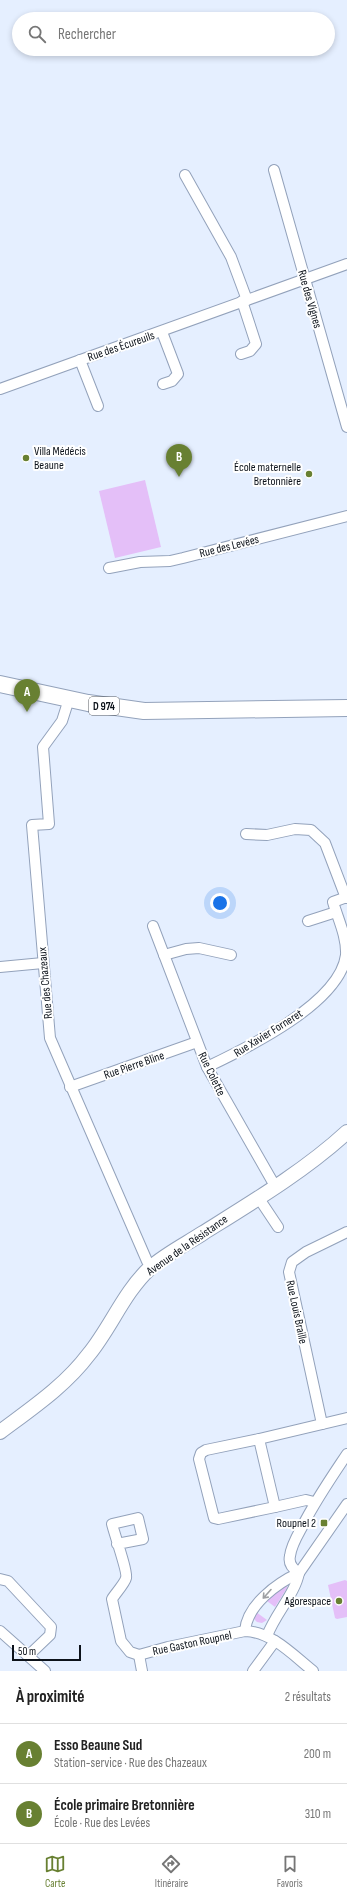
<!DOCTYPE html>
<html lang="fr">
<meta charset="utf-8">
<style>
:root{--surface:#fff;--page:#f6f6f6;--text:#222;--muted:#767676;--line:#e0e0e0;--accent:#688032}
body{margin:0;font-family:"Sofia Sans Condensed",sans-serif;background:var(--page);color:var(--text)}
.scale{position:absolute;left:12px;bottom:10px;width:69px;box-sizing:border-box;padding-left:4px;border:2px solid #0c121a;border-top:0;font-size:11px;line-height:14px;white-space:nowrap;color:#0c121a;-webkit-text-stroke:3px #fff;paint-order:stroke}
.you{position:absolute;left:220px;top:903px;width:14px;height:14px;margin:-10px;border:3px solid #fff;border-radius:50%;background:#1a73e8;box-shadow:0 0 0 6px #1a73e833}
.badge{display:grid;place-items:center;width:26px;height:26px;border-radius:50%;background:var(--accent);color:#fff;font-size:13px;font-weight:700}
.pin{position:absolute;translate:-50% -33px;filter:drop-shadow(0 1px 2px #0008)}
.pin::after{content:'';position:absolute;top:21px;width:14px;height:12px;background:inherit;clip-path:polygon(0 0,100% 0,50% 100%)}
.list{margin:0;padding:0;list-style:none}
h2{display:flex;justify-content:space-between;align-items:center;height:52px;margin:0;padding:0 16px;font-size:17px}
h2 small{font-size:13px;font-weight:400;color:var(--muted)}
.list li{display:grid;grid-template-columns:26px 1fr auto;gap:12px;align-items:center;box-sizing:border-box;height:60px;padding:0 16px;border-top:1px solid var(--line)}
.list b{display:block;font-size:15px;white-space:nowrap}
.list p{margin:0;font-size:13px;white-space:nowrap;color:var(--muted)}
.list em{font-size:13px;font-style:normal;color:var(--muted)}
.icon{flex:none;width:22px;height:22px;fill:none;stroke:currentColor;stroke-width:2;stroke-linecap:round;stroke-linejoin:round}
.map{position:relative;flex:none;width:347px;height:1671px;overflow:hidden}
.search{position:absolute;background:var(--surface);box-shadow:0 2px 6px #0003;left:12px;right:12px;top:12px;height:44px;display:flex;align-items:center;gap:10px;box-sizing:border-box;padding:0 14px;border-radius:22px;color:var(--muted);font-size:15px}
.sheet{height:172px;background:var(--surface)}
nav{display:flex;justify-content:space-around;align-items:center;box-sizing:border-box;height:56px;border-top:1px solid var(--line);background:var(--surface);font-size:11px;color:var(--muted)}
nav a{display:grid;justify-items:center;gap:2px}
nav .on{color:var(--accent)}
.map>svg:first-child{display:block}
.green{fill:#e4bff8}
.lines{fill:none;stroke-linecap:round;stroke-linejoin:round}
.street-casing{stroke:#93a2bb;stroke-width:12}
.secondary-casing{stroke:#93a2bb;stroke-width:16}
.primary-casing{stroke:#93a2bb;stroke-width:18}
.street{stroke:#fff;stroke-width:10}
.secondary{stroke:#fff;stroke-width:14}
.primary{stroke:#fff;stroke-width:16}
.oneway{stroke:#9ea0a3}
.poi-dot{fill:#688032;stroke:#fff;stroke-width:1.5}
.labels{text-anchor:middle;stroke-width:4;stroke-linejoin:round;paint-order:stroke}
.shield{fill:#fff;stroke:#55595f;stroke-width:1}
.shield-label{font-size:11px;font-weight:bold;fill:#0c121a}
.street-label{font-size:12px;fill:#0c121a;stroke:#fff}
.poi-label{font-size:12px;fill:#0c121a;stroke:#fff;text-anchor:end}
</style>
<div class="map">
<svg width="347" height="1671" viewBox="0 0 347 1671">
<rect width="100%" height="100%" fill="#e5efff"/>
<g class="green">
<polygon points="145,480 161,547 115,558 99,491"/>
<polygon points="345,1580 347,1581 347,1617 337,1619 335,1618 328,1585"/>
<polygon points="283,1585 287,1585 287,1588 275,1607 267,1601"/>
<polygon points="256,1612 267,1620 262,1623 257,1622 254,1619"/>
</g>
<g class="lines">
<defs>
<g id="street">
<polyline points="274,170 347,427"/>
<polyline points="185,175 231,257 247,300"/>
<polyline points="162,332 178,374 172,381 163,384"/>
<polyline points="241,354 250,351 256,344 242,301"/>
<polyline points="80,360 98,406"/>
<polyline points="0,389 347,264"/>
<polyline points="109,568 140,562 170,561 183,558 347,516"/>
<polyline points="69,699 62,721 43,747 49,824 32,825 50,1038 147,1261 151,1267"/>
<polyline points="246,834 267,835 295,829 311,830 325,843 346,898"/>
<polyline points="308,921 336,912"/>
<polyline points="153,926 207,1067 275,1186"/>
<polyline points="164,955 186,949 199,948 231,955"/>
<polyline points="0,967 43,963"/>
<path d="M207,1067C247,1048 340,1003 346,955C347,937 338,919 333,902L347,897"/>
<polyline points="70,1087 197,1042"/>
<polyline points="258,1197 278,1227"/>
<polyline points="322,1424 289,1272 292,1262 306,1252 347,1232"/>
<polyline points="259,1439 275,1507 306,1500 314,1502"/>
<polyline points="275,1507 218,1519 214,1518 199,1459 201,1453 206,1450 259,1439 347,1418"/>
<path d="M117,1544L143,1539L138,1518L112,1524C114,1533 128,1572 126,1578C125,1583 115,1594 112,1599L121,1641L130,1652L139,1655"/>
<path d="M299,1573C293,1569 288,1564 290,1556C291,1546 297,1536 302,1527C315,1501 331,1478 347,1454"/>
<polyline points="0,1579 8,1581 51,1627 50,1635 28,1656"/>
<polyline points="0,1631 45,1671"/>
<path d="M245,1631C247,1605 277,1583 299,1573"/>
<path d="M267,1636C275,1614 295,1594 299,1573L347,1504"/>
<path d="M139,1655L168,1647L245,1631C272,1632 293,1655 313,1671"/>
<polyline points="139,1655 142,1671"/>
<polyline points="253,1671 275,1641"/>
</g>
<path id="secondary" d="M0,1432C32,1408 65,1386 89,1354C111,1327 124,1292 150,1268C166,1254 186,1244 203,1233C251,1203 306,1170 347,1132"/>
<polyline id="primary" points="0,684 88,703 144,711 347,708"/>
</defs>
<use href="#street" class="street-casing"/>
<use href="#secondary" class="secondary-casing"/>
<use href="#primary" class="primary-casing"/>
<use href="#street" class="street"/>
<use href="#secondary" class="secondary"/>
<use href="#primary" class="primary"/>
</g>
<defs><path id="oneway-shaft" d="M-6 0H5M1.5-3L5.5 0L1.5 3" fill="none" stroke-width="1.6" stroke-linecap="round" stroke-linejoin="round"/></defs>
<use class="oneway" href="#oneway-shaft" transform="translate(267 1594) rotate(132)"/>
<g class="poi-dot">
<circle cx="26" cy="458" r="4"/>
<circle cx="309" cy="474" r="4"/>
<rect x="320" y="1519" width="8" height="8" rx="2"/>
<circle cx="339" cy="1601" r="4"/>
</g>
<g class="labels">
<rect class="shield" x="89" y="697" width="30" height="18" rx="3"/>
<g class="shield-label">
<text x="104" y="710">D 974</text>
</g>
<g class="street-label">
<text transform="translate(310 299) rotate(74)" y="4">Rue des Vignes</text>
<text transform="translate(121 346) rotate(-19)" y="4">Rue des Écureuils</text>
<text transform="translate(229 546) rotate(-14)" y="4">Rue des Levées</text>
<text transform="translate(45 983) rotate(-95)" y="4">Rue des Chazeaux</text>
<text transform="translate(268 1033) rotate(-32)" y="4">Rue Xavier Forneret</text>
<text transform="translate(134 1065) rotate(-19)" y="4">Rue Pierre Bline</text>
<text transform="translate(212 1074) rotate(64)" y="4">Rue Colette</text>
<text transform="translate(187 1245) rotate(-35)" y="4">Avenue de la Résistance</text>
<text transform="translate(297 1312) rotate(78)" y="4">Rue Louis Braille</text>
<text transform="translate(192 1643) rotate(-12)" y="4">Rue Gaston Roupnel</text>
</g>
<g class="poi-label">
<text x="34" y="455" text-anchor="start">Villa Médécis<tspan x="34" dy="14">Beaune</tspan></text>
<text x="301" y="471">École maternelle<tspan x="301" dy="14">Bretonnière</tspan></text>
<text x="316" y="1527">Roupnel 2</text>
<text x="331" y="1605">Agorespace</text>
</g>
</g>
</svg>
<div class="scale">50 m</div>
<div class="you"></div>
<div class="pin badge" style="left:27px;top:712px">A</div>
<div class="pin badge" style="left:179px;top:477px">B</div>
<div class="search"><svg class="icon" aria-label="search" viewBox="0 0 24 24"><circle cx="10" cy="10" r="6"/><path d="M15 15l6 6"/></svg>Rechercher</div>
</div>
<section class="sheet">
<h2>À proximité<small>2 résultats</small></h2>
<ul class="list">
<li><span class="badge">A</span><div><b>Esso Beaune Sud</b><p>Station-service · Rue des Chazeaux</p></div><em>200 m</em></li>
<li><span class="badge">B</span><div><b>École primaire Bretonnière</b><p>École · Rue des Levées</p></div><em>310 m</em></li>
</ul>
</section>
<nav>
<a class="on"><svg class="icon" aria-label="map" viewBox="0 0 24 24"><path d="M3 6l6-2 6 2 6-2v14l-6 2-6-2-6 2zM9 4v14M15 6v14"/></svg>Carte</a>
<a><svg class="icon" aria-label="directions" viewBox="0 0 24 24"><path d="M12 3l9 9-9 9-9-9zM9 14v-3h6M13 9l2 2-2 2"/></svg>Itinéraire</a>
<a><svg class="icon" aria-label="saved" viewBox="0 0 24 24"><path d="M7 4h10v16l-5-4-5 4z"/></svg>Favoris</a>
</nav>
